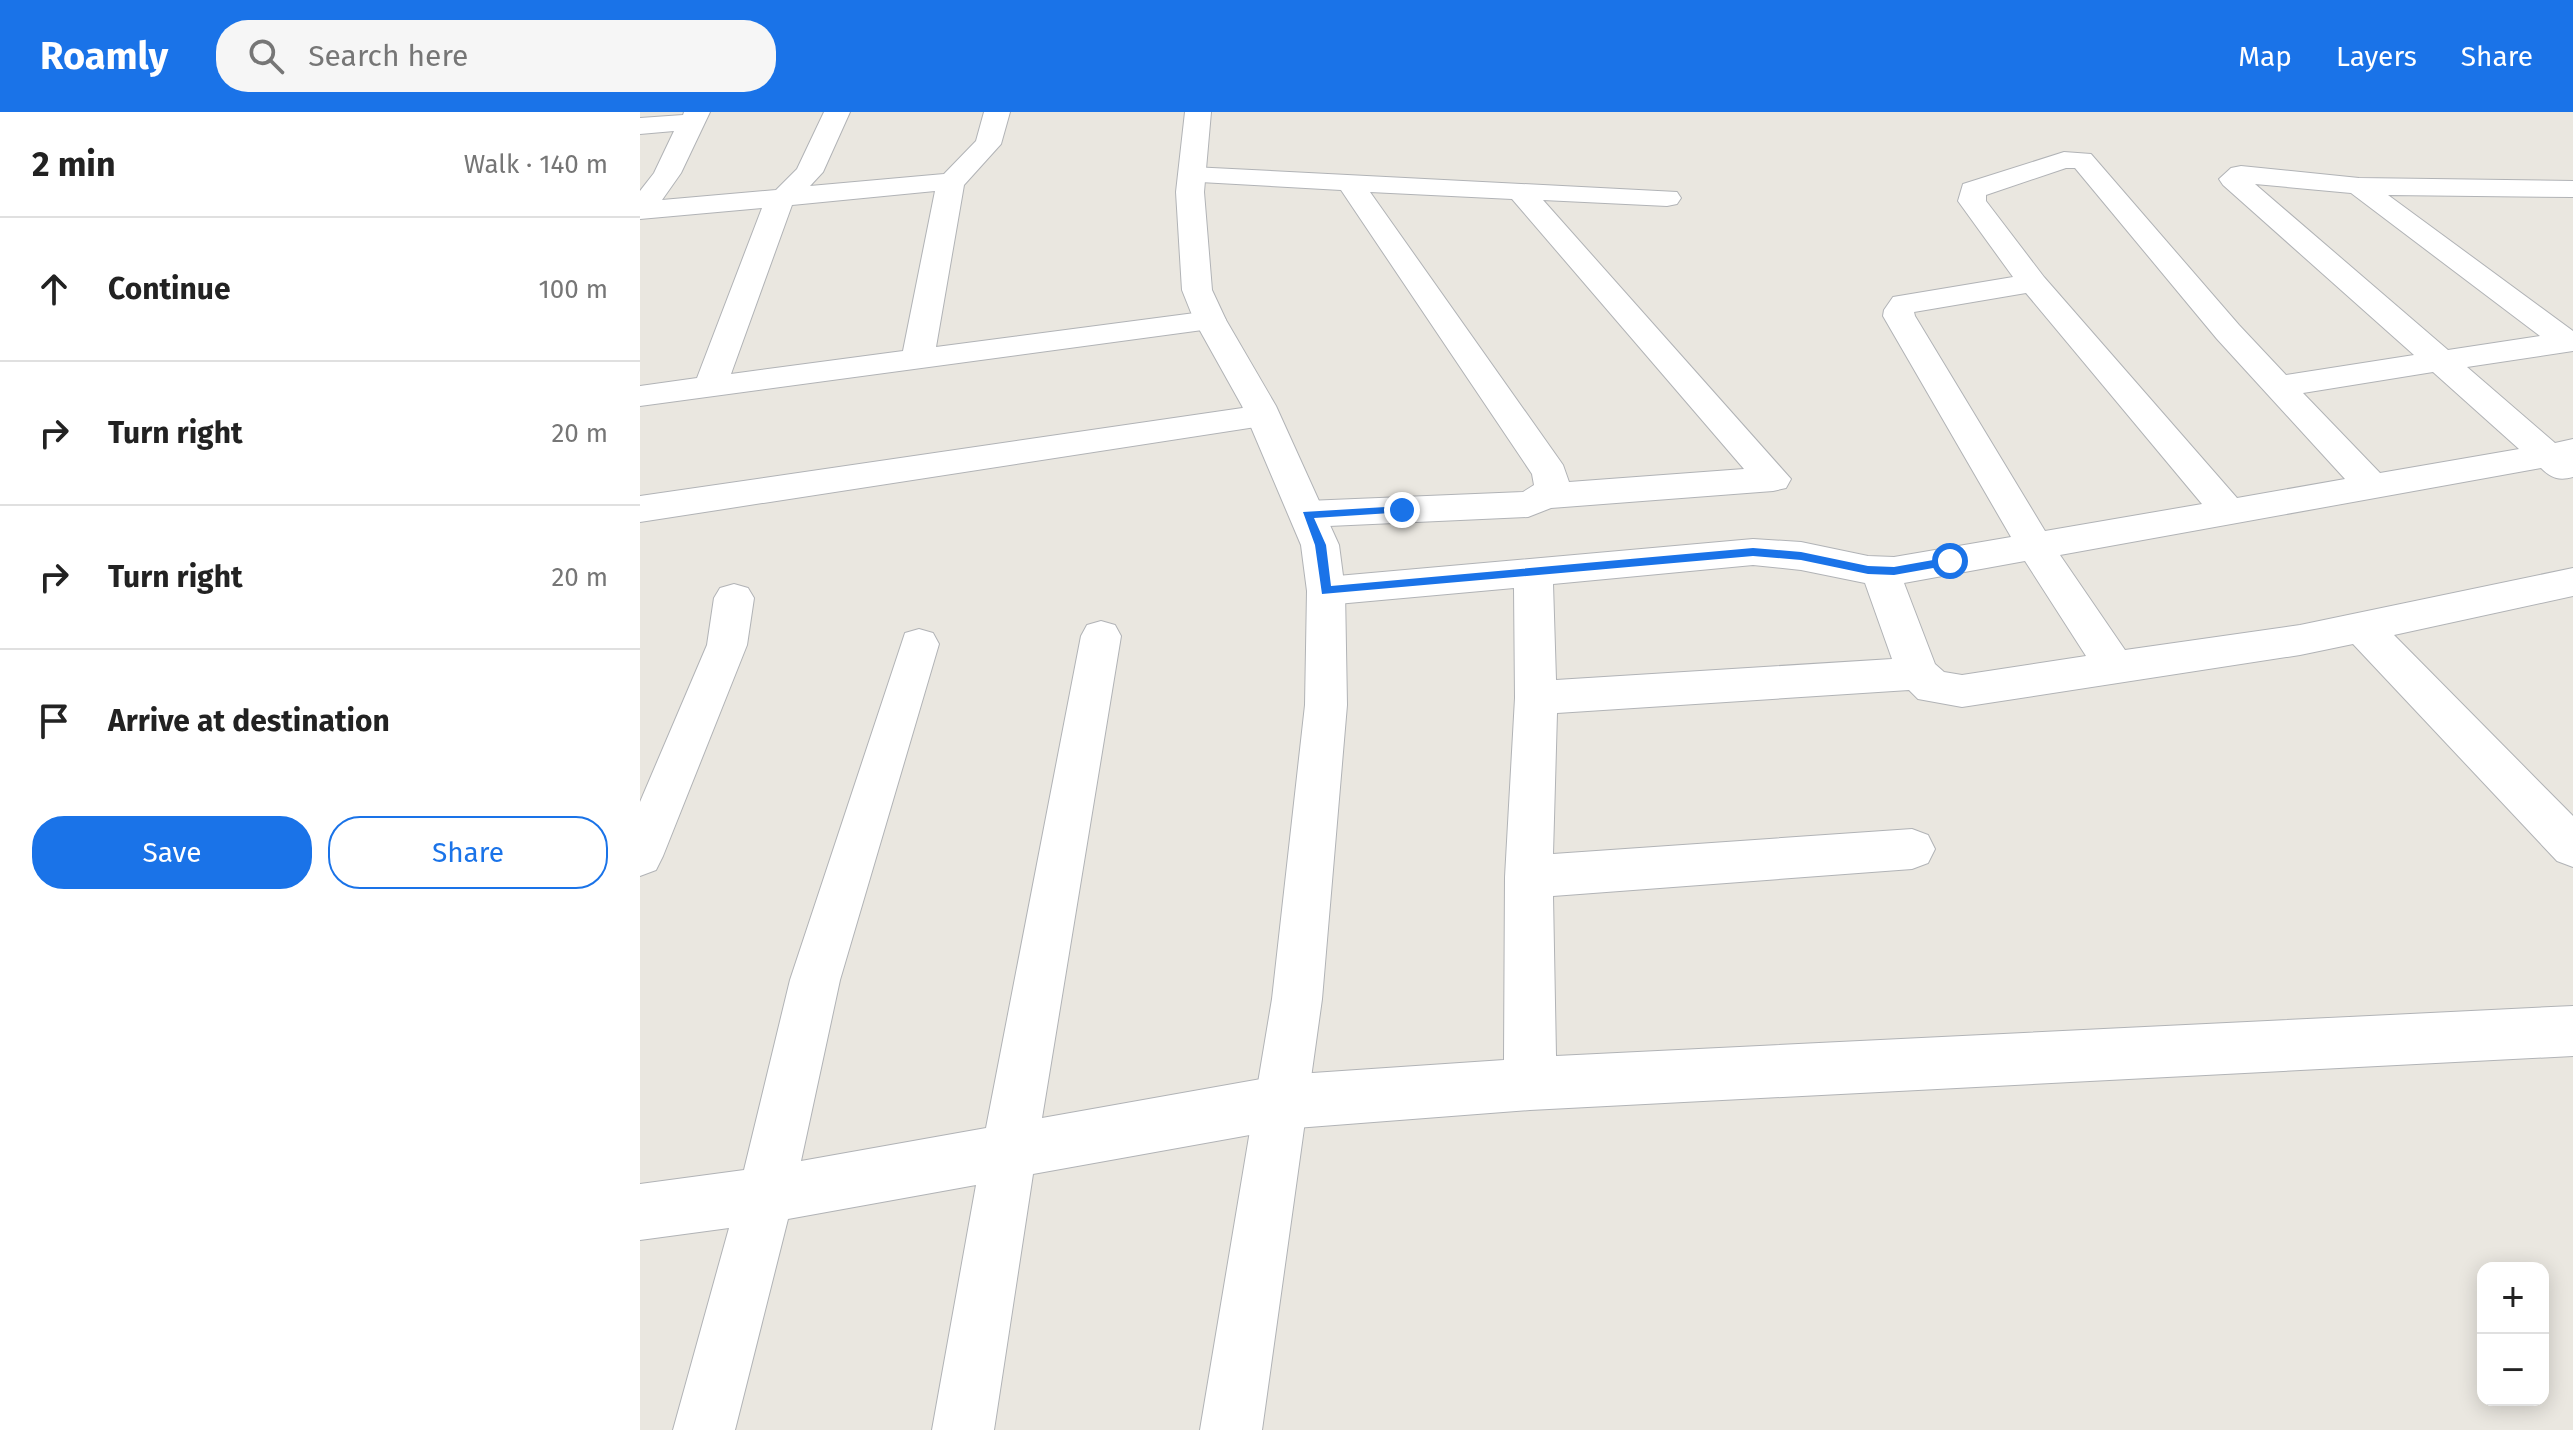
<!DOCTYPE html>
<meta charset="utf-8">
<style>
:root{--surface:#fff;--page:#f6f6f6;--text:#222;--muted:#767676;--line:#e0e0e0;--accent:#1a73e8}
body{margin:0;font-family:"Fira Sans",sans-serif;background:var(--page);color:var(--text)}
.controls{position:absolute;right:24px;bottom:24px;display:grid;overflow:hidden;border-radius:16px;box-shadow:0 4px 20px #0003}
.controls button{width:72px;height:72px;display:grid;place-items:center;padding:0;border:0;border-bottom:2px solid var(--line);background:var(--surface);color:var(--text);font:40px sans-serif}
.stop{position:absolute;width:24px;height:24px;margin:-18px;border:6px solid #1a73e8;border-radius:50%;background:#fff}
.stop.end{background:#1a73e8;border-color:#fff;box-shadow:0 2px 8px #0008}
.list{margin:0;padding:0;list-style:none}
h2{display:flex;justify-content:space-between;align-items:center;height:104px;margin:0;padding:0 32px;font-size:34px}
h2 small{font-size:26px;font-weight:400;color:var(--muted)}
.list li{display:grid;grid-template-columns:52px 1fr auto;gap:24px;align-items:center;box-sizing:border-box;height:144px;padding:0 32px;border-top:2px solid var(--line)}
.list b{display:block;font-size:30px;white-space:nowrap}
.list em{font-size:26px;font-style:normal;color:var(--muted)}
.actions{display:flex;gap:16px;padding:24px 32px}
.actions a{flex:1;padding:18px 0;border:2px solid var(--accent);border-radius:32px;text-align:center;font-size:28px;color:var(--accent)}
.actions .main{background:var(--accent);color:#fff}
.icon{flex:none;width:44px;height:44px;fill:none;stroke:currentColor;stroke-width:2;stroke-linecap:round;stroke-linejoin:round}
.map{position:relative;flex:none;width:1933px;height:1318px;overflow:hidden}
header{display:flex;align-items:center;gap:48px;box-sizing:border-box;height:112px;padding:0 40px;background:var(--accent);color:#fff}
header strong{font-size:38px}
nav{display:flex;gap:44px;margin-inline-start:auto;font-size:28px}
.search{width:560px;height:72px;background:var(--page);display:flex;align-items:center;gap:20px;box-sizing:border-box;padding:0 28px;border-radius:32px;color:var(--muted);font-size:30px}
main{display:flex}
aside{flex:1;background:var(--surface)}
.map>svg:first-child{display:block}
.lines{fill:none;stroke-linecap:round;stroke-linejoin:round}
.minor-casing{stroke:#b1b3b6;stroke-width:2}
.tertiary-casing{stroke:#b1b3b6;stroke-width:2}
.minor{fill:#fff;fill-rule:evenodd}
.tertiary{fill:#fff;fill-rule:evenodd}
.route{fill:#1a73e8}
</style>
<header>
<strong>Roamly</strong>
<div class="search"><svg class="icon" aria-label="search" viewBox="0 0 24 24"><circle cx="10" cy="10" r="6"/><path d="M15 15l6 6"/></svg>Search here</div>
<nav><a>Map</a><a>Layers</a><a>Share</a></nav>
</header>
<main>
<aside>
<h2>2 min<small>Walk · 140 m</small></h2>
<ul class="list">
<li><svg class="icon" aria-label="ahead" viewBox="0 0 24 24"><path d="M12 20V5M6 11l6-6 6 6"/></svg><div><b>Continue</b></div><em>100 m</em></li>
<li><svg class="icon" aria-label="right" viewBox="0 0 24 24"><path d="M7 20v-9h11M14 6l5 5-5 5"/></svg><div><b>Turn right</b></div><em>20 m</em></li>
<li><svg class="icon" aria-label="right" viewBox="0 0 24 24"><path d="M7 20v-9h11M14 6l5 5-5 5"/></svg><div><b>Turn right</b></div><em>20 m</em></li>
<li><svg class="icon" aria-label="arrive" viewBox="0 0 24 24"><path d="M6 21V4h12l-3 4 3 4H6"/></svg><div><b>Arrive at destination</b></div></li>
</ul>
<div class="actions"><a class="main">Save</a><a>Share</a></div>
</aside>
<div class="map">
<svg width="1933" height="1318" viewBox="0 0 1933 1318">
<rect width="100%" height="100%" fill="#eae7e0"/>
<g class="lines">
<defs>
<g id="minor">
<path d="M44,0H70L41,61L22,88L136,78L157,57L184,0H210L183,60L170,74L304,62L336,29L344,0H370L361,32L324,73L296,235L570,199L581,201L586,208L581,215L570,217L0,294V274L57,266L122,96L0,107V79L14,61L34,19L0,22V6L43,3ZM295,79L263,239L91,262L152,93Z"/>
<path d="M1424,40L1451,42L1599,213L1646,263L1774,243L1583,73L1579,67L1591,56L1601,54L1719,66L1933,69V85L1748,83L1933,219V239L1827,255L1915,331L1933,327V365C1919,369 1911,366 1901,356L1420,443L1485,538L1660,513L1933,456V484L1754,523L1933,704V755L1917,749L1713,532L1660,543L1322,595L1278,587L1269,578L917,601L913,742L1272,717L1288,723L1295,737L1288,751L1272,757L913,784L916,944L1933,894V944L890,998L643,1017L393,1062L354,1318H292L336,1073L148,1107L95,1318H33L89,1116L0,1128V1072L104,1058L150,868L265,521L279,517L293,521L299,532L200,868L161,1049L346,1016L441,524L447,513L461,509L475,513L481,524L402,1006L643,963L864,948L865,765L875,586L874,476L686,493L672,489L667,479L672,469L686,465L1113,427L1161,430L1228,444L1254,445L1371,425L1243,204L1244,198L1253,185L1373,165L1318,89L1323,72ZM1426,56H1435L1577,227L1705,367L1597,386L1404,165L1346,89V83ZM1615,72L1711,81L1900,224L1808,238ZM1386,181L1562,392L1405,419L1275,204L1274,200ZM1793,260L1879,337L1740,361L1663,281ZM1385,449L1446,544L1322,563L1304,560L1295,552L1264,471ZM1113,453L1161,458L1225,471L1252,547L916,568L913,472Z"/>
<path d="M552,55L1037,80L1041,86L1037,92L1027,94L903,88L1151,367L1146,376L1133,379L911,396L888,405L667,415L654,411L649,402L654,393L667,389L883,380L894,373L892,362L701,78L542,69L538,63L542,57ZM730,80L872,87L1104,357L929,370L923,353Z"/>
<polygon points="623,293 635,296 640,304 635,312 0,410 0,384"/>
<polygon points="94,472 108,476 114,486 107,533 23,744 16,758 0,764 0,690 67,533 74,486 80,476"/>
</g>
<polygon id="tertiary" points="545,0 571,0 564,80 572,178 586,208 636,294 699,433 705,479 707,593 682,887 622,1318 560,1318 632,887 665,593 667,479 661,433 602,294 554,208 542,178 536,80"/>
</defs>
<use href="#minor" class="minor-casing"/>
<use href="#tertiary" class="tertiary-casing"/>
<use href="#minor" class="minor"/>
<use href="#tertiary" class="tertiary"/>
</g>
<polygon class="route" points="762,394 766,395 766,400 674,406 686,433 691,474 1113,436 1161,440 1228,454 1254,455 1310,445 1315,449 1310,453 1254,463 1228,462 1161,448 1113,444 682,482 675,433 663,400"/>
</svg>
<div class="controls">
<button>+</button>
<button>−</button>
</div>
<div class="stop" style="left:1310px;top:449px"></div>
<div class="stop end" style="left:762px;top:398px"></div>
</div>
</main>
